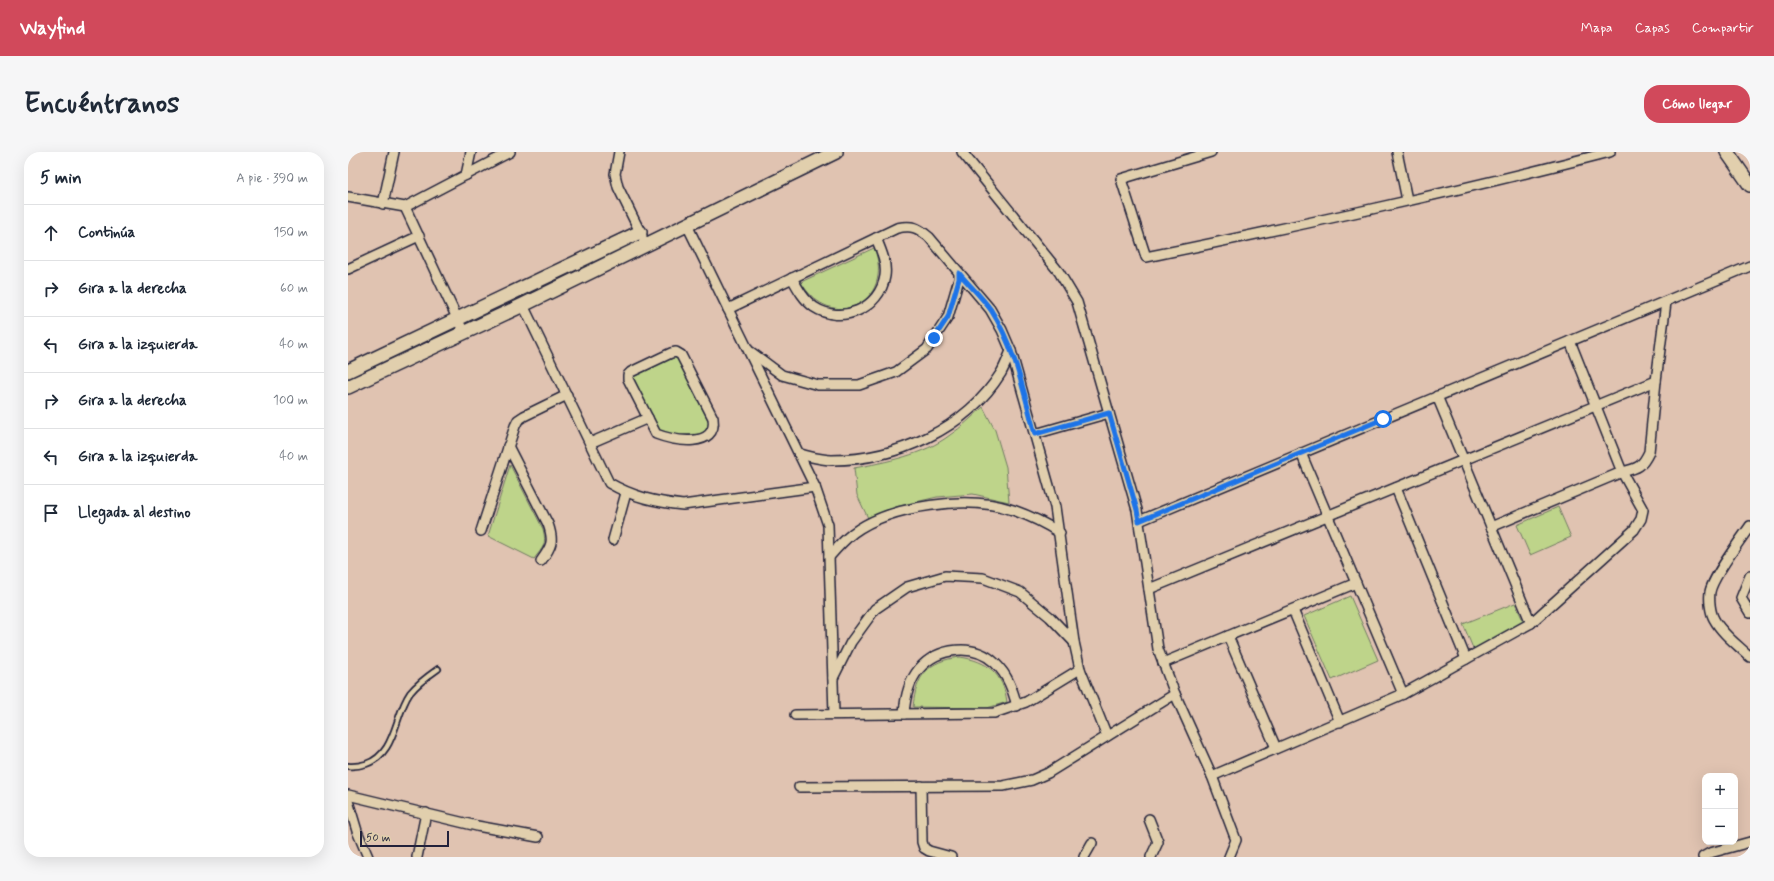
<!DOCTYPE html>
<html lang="es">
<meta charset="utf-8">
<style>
:root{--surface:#fff;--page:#f6f6f7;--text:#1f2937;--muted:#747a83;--line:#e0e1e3;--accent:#d1495b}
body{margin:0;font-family:Mynerve,sans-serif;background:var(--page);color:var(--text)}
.controls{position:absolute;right:12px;bottom:12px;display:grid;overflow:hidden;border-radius:8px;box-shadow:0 4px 16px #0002}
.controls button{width:36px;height:36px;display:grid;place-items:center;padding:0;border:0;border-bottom:1px solid var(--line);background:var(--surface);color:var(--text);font:20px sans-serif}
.scale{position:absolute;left:12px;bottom:10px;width:89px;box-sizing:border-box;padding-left:4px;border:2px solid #22223b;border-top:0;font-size:11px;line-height:14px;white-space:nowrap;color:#22223b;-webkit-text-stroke:3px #e1cfad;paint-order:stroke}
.stop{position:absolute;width:12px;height:12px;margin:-9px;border:3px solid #1a73e8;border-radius:50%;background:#fff}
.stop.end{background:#1a73e8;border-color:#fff;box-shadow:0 1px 4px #0008}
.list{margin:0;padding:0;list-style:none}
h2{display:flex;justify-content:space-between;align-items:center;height:52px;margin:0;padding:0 16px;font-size:17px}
h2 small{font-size:13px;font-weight:400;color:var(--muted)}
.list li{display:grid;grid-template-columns:26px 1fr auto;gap:12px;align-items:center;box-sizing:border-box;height:56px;padding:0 16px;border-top:1px solid var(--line)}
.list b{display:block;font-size:15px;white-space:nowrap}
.list em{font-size:13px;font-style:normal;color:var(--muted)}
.icon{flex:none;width:22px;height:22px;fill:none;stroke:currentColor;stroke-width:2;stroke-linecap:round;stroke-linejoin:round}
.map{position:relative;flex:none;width:1402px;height:705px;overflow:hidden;border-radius:16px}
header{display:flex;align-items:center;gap:24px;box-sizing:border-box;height:56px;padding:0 20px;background:var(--accent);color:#fff}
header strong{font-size:19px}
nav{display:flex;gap:22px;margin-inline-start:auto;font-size:14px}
.intro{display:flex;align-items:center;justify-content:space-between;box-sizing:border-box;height:96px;padding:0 24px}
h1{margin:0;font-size:28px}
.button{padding:10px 18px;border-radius:16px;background:var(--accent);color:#fff;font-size:14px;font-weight:700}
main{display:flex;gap:24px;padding:0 24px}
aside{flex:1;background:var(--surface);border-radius:16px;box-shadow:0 4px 16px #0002}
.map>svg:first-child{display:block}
.green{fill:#bed48a;stroke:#707b62}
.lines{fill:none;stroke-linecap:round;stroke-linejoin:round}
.lane-casing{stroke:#22223b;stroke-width:8}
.street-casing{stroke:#22223b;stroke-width:12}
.secondary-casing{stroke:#22223b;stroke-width:16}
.lane{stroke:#e1cfad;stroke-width:4.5}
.street{stroke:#e1cfad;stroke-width:9}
.secondary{stroke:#e1cfad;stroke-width:13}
.route{stroke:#1a73e8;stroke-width:5}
</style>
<header>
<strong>Wayfind</strong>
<nav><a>Mapa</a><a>Capas</a><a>Compartir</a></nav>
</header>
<div class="intro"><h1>Encuéntranos</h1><a class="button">Cómo llegar</a></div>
<main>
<aside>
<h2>5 min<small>A pie · 390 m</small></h2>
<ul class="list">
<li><svg class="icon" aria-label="ahead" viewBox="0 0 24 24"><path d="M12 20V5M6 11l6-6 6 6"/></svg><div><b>Continúa</b></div><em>150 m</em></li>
<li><svg class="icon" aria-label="right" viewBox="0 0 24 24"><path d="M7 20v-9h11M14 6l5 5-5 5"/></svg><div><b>Gira a la derecha</b></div><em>60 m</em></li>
<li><svg class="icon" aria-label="left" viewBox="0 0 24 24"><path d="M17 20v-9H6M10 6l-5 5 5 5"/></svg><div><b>Gira a la izquierda</b></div><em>40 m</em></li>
<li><svg class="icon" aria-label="right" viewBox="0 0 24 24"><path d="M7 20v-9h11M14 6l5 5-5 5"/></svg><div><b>Gira a la derecha</b></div><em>100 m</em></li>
<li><svg class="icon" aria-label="left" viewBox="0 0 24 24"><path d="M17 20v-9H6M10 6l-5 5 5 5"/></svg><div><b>Gira a la izquierda</b></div><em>40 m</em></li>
<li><svg class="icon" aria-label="arrive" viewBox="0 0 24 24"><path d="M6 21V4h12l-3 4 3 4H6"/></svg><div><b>Llegada al destino</b></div></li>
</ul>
</aside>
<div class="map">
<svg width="1402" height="705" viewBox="0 0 1402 705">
<rect width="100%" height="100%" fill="#e0c3b1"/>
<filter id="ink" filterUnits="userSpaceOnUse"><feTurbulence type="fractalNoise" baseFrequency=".025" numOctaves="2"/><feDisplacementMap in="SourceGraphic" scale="8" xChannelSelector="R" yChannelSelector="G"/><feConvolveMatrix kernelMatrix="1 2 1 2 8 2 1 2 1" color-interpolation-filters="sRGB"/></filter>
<g filter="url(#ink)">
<g class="green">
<path d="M526,96C548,151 482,182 453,130Z"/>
<polygon points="328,204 362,272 355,282 327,283 311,278 285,225"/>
<path d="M635,255L647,278L658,315L661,350L625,342L589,345L551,354L520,366L509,343L506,316C538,310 576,303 602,283C614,275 624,265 635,255Z"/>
<path d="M162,313L195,377C199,393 195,395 186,407L140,384Z"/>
<polygon points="1210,355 1223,385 1182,403 1169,373"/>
<polygon points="1002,444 1030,508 984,528 956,464"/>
<polygon points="1167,451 1179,477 1129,506 1115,472"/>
<path d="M612,505C639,509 655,521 659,550L639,556L565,555C568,523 580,509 612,505Z"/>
</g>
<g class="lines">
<defs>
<path id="lane" d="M0,614C7,615 11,614 18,612C48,602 46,564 62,541C70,531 80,524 90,517"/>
<g id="street">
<polyline points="271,0 267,22 270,35 294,84"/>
<polyline points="614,0 711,120 729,150 789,358 810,497 827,542 864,624 888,688 881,705"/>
<path d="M863,0L773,27L798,105C953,73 1108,40 1262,0"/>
<polyline points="1049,0 1059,48"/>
<polyline points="118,23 162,0"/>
<polyline points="0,45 57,55 118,23 123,0"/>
<polyline points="35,52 46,0"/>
<polyline points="57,55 116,181"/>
<polyline points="339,73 467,335 480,373 486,562"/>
<polyline points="0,117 71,84"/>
<path d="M444,126C450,137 456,148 466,155C493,173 532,157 537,124C539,111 533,98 528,86"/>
<path d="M175,153L261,331C285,345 308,350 335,353L467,335"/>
<path d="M380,157L549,76C564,73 569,75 581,85L642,157L654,178L663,199L707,355L726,490L732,517L759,584"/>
<path d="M328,200L333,203L365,266C370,297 326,289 308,282L280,227V223L283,220L323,201Z"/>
<polyline points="403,200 434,223 470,233 511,233 548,220 579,197 600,165 611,127 611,121"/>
<polyline points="1089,244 1183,471"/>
<polyline points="687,282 761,261"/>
<polyline points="242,291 300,266"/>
<path d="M160,294L200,372C206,389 204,394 193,409"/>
<polyline points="953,301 1055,542"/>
<path d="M451,302C461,304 473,308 484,308C548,308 618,277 653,221C657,214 660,206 663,199"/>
<polyline points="1048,336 1118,507"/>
<polyline points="791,369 1402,114"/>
<path d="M1402,374C1393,387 1364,426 1362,440C1361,447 1362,460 1366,467C1374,482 1390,493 1402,505"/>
<path d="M1143,375L1274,320C1290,316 1294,315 1301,300L1308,229L1318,150"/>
<polyline points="133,379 167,274 170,268 176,264 219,243"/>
<polyline points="265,388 278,341"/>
<path d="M481,405C488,397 496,388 505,381C543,353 620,343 665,358C682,364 697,371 712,381"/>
<polyline points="1402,424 1393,446 1402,461"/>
<polyline points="801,437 1308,229"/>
<polyline points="945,458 992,570"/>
<polyline points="880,484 928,596"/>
<polyline points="815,511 1008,431"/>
<polyline points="485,526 503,490 527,457 559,435 597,424 635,426 672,440 702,465 726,490"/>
<path d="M556,562C557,547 561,529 571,517C590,495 626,491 647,511C660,523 665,539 669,554"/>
<polyline points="447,563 646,561 678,550 732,517"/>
<polyline points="864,624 1055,542 1183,471 1286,378 1293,367 1295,358 1274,320 1222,189"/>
<polyline points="573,634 574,690 576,696 581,699 603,705"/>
<polyline points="451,635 655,634 684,628 700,621 827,542"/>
<polyline points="0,643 129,674 190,685"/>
<polyline points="0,649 9,679 20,705"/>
<polyline points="801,667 810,690 803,705"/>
<polyline points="69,705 78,661"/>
<polyline points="736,705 744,691"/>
<polyline points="1355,705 1362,701 1402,690"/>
</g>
<g id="secondary">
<polyline points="1379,0 1402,33"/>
<polyline points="0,219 292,80"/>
<polyline points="0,235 175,153 488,0"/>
</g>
</defs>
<use href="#lane" class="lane-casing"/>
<use href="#street" class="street-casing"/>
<use href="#secondary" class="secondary-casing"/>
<use href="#lane" class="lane"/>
<use href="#street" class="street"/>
<use href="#secondary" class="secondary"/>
</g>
</g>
<g class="lines" filter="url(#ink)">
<path class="route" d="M586,186L600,165L611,127V121C621,133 634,145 643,158C667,195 676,241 687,282L761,261L789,358L791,369L1035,267"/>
</g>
</svg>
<div class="controls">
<button>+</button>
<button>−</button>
</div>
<div class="scale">50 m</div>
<div class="stop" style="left:1035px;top:267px"></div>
<div class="stop end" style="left:586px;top:186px"></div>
</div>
</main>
